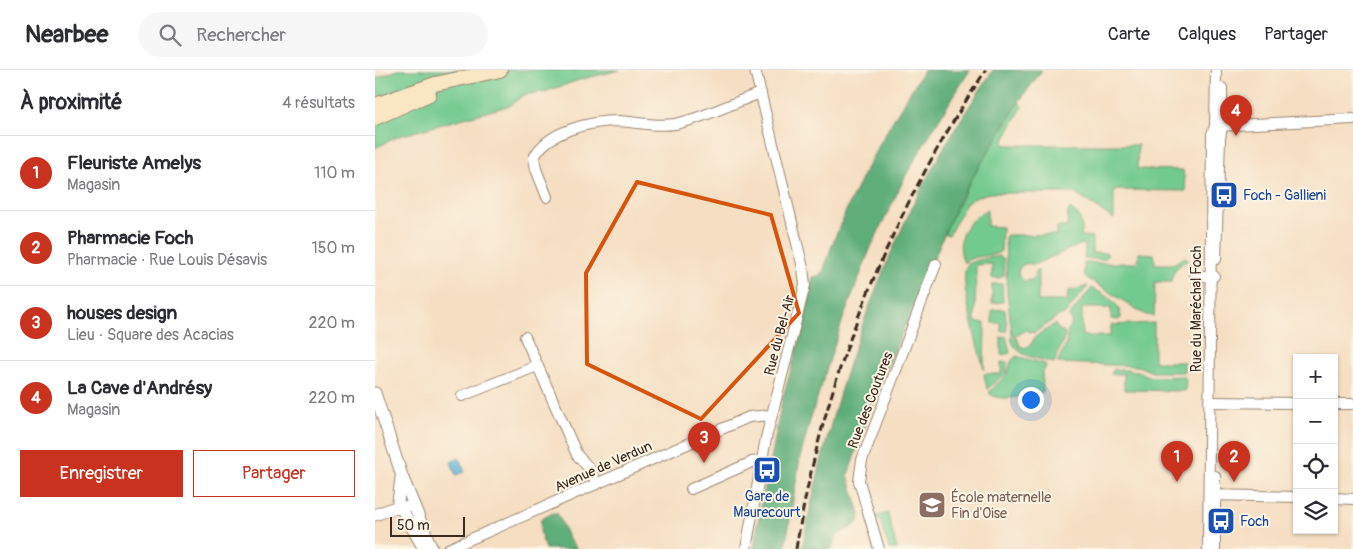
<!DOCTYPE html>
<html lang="fr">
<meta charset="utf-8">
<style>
:root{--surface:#fff;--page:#f7f7f7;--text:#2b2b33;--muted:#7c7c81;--line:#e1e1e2;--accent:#c8321e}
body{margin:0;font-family:Pangolin,sans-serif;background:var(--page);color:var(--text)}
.controls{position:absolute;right:15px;bottom:15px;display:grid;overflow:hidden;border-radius:0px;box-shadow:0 1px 4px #0004}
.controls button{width:45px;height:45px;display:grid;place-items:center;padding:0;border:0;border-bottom:1px solid var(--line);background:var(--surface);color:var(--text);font:25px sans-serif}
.scale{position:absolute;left:15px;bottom:12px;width:75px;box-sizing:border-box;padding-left:5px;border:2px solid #3b2a1e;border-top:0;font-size:14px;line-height:18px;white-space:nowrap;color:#3b2a1e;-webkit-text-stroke:4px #fcf5e5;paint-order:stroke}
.you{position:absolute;left:655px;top:329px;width:18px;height:18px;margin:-12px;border:4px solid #fff;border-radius:50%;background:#1a73e8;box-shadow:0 0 0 8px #1a73e833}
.badge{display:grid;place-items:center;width:32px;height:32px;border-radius:50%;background:var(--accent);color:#fff;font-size:16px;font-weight:700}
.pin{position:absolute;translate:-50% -41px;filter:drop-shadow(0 1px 2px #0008)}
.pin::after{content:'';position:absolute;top:26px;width:18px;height:15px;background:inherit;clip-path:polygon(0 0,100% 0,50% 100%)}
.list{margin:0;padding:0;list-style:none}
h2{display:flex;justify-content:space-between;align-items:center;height:65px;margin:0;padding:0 20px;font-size:21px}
h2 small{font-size:16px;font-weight:400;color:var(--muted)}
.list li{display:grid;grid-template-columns:32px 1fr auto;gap:15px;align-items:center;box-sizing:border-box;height:75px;padding:0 20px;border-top:1px solid var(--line)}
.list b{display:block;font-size:19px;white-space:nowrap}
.list p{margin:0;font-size:16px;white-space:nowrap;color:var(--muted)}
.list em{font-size:16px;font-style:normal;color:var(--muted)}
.actions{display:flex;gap:10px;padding:15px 20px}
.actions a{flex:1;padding:11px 0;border:1px solid var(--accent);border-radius:0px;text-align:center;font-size:18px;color:var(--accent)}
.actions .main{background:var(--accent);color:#fff}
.icon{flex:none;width:28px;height:28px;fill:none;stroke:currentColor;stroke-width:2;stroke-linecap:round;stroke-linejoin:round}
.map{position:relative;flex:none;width:978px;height:479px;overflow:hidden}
header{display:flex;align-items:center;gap:30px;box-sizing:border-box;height:70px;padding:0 25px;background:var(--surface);border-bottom:1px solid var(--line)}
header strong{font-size:24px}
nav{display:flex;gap:28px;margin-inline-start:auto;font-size:18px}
.search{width:350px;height:45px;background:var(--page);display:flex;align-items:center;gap:12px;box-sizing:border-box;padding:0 18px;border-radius:28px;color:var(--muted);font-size:19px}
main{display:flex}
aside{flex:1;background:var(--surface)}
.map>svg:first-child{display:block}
.green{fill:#73ca8f;stroke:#577a56}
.forest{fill:#5eae7a;stroke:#4c6c4c}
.water{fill:#58b3d6;stroke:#4a6e7a}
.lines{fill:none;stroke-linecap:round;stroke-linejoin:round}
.minor-casing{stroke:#988470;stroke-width:12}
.tertiary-casing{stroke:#988470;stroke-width:13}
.secondary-casing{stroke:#988470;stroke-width:16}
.minor{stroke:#fff;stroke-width:10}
.tertiary{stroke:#fff;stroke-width:11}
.secondary{stroke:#f9e7c3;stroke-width:14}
.rail{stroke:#3b2a1e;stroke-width:3;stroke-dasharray:8 4;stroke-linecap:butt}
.marked{fill:none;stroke:#d7540e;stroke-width:4;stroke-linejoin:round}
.labels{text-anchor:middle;stroke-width:4;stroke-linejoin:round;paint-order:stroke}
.transit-label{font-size:14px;fill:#164399;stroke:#fcf5e5;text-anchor:start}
.street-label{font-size:14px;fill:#3b2a1e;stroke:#fcf5e5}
.education-label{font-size:14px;fill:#785e54;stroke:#fcf5e5;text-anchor:start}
</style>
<header>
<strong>Nearbee</strong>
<div class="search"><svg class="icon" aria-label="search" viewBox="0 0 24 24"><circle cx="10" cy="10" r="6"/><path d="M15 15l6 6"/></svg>Rechercher</div>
<nav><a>Carte</a><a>Calques</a><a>Partager</a></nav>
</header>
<main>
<aside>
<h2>À proximité<small>4 résultats</small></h2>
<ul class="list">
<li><span class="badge">1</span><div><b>Fleuriste Amelys</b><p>Magasin</p></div><em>110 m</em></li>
<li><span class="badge">2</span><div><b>Pharmacie Foch</b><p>Pharmacie · Rue Louis Désavis</p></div><em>150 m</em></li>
<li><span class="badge">3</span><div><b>houses design</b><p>Lieu · Square des Acacias</p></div><em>220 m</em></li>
<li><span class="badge">4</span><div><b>La Cave d'Andrésy</b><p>Magasin</p></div><em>220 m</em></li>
</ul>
<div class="actions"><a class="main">Enregistrer</a><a>Partager</a></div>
</aside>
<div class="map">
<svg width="978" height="479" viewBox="0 0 978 479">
<rect width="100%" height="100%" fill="#fcf5e5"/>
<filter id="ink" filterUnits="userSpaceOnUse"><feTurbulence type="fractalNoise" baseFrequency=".02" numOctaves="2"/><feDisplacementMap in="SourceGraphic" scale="10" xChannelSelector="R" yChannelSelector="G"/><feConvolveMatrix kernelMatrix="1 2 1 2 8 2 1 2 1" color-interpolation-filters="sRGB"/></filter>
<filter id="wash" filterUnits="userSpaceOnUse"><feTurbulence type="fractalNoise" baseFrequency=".0096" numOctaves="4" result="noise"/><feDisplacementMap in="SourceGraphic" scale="20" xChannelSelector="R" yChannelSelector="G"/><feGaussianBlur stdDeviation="1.12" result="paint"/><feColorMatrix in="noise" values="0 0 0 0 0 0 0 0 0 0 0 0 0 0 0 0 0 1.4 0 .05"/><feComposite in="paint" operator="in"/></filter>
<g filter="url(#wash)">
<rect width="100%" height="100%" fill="#f5dec2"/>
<g class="green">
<polygon points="22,0 245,0 207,9 172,21 148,25 136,35 24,66 0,78 0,9"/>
<path d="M644,32L647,37L629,70L630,75H763L762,99L808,100L811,121L739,120V149L699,123H614L601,127L591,133L574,165L569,164C590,117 616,75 644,32Z"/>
<path d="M695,139L705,147L707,158L706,166L717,167V183H732V187L730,189H709L710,176L707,174L658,195C650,191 643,196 643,205L649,211L657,210L660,205L661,201L663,200V231H692L693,221L713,216L690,244L685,245L659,263L651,260L643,265H637L632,222L630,167L632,165H682V157H692L693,141Z"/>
<path d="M612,140V156L627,157L626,181C616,189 599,183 589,193C579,168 590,152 612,140Z"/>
<path d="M764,183L779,184L780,194H798L810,187L812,188V191C803,195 797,201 796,212H780L779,246L771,245L712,208L709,204V193H760L763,192Z"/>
<path d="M623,186L628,188L629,205L625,208H617V194L601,195L600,252L610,253L609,300C605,283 581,205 593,194C598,190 616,188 623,186Z"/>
<polygon points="617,214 627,214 628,232 617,233"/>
<path d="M717,218C729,225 746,232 746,248L743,250L736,249V238H707V266H735L736,255L779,253V292H809V302H777L763,296L682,293L691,274L693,261L697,254L694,246Z"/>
<polygon points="627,239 630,240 632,261 626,261 626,253 617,253 617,240"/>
<path d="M680,254L683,259L689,262L690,266L679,293C663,288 639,287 636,267L642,268L645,276L650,278L656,274L660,267Z"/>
<polygon points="631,266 635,283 626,285 626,267"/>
<path d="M641,286L670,294L671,297L667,303L668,322C655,324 624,334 614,323L615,321L632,304L636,291Z"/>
<polygon points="626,292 632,292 631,303 612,319 609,304 626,304"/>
<polygon points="739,299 763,301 776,307 809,306 811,311 810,321 749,320 749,304 736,304"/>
<polygon points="513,443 513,445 522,479 514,479 505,451 500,447"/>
</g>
<g class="forest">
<path d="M549,0H595L558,59L531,105L496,177L468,249L436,347L425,388L410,479H379L384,446L400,369L407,330L429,256L438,207L447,205C469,133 508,64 549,0Z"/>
<path d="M618,0H667L644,32L584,130L497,333L473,405L485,444L484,451C472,465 461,457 457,479H427C450,357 487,238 542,127C564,83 591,41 618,0Z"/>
<path d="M178,443H182C191,458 188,465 203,479H170L165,461L166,449Z"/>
</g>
<polygon class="water" points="84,388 90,402 81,405 76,392"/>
</g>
<g filter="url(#ink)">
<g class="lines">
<defs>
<g id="minor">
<polyline points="841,56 978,49"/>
<path d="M172,127L161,99L159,88C171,61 217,51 243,51C263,52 279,57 300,54C327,49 359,32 386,23"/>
<polyline points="841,189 845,69 847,56 847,18"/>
<polyline points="820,206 839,206"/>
<polyline points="150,267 202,385 215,399 222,414"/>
<polyline points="87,326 162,296"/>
<polyline points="834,332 922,333"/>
<polyline points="959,334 978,334"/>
<polyline points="840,406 840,479"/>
<polyline points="316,419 377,392 388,390"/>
<polyline points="835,425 922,427"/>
<polyline points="959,428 978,429"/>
<polyline points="73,479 374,347 396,345"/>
<polyline points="371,479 391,368 430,215 428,198 380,0"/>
<polyline points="504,479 484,411 487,390 561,194"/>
<polyline points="833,479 837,64 840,56 841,0"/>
</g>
<g id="tertiary">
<polyline points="0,323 27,406 57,479"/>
<polyline points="26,408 23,432 49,479"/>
<polyline points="0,445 18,438 27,439 31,437"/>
</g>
<g id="secondary">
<polyline points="0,35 60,14 125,0"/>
<polyline points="0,48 54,24"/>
</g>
</defs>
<use href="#minor" class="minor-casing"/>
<use href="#tertiary" class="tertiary-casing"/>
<use href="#secondary" class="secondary-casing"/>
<use href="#minor" class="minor"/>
<use href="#tertiary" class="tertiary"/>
<use href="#secondary" class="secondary"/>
<path class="rail" d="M421,479C448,309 515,143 611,0"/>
</g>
</g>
<path class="marked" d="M262,112L396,145L424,243L326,349L212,294L211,203Z"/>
<defs>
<symbol id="bus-square" viewBox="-11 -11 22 22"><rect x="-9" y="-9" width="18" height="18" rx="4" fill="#1a4fb4" stroke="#fcf5e5"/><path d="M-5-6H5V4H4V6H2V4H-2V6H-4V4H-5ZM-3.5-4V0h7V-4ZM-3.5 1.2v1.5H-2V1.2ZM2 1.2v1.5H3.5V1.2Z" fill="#fff"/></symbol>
<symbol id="school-square" viewBox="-11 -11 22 22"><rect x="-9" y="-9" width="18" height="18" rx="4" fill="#8d6e63" stroke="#fcf5e5"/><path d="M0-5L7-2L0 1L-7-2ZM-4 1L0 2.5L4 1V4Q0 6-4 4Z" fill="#fff"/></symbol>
</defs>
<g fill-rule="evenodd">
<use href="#bus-square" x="833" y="109" width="32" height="32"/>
<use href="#bus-square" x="376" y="384" width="32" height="32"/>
<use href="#school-square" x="541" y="419" width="32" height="32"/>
<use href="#bus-square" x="830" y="435" width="32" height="32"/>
</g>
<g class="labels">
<g class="transit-label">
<text x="868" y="130">Foch - Gallieni</text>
<text x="392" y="431" text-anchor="middle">Gare de<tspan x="392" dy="16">Maurecourt</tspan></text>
<text x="865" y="456">Foch</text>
</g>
<g class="street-label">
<text transform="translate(821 239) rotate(-90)" y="5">Rue du Maréchal Foch</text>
<text transform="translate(404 265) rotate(-75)" y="5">Rue du Bel-Air</text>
<text transform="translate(495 330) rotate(-69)" y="5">Rue des Coutures</text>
<text transform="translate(228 396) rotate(-24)" y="5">Avenue de Verdun</text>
</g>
<g class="education-label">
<text x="576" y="432">École maternelle<tspan x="576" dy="16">Fin d'Oise</tspan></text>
</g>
</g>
</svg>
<div class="controls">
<button>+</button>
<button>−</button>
<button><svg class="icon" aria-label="locate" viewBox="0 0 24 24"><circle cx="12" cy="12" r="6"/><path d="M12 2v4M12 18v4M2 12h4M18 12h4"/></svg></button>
<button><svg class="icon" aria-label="layers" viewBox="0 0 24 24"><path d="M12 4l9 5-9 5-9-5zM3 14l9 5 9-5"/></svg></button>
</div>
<div class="scale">50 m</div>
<div class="you"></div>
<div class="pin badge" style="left:802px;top:412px">1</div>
<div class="pin badge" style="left:859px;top:412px">2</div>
<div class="pin badge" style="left:329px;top:393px">3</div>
<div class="pin badge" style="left:861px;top:66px">4</div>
</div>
</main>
